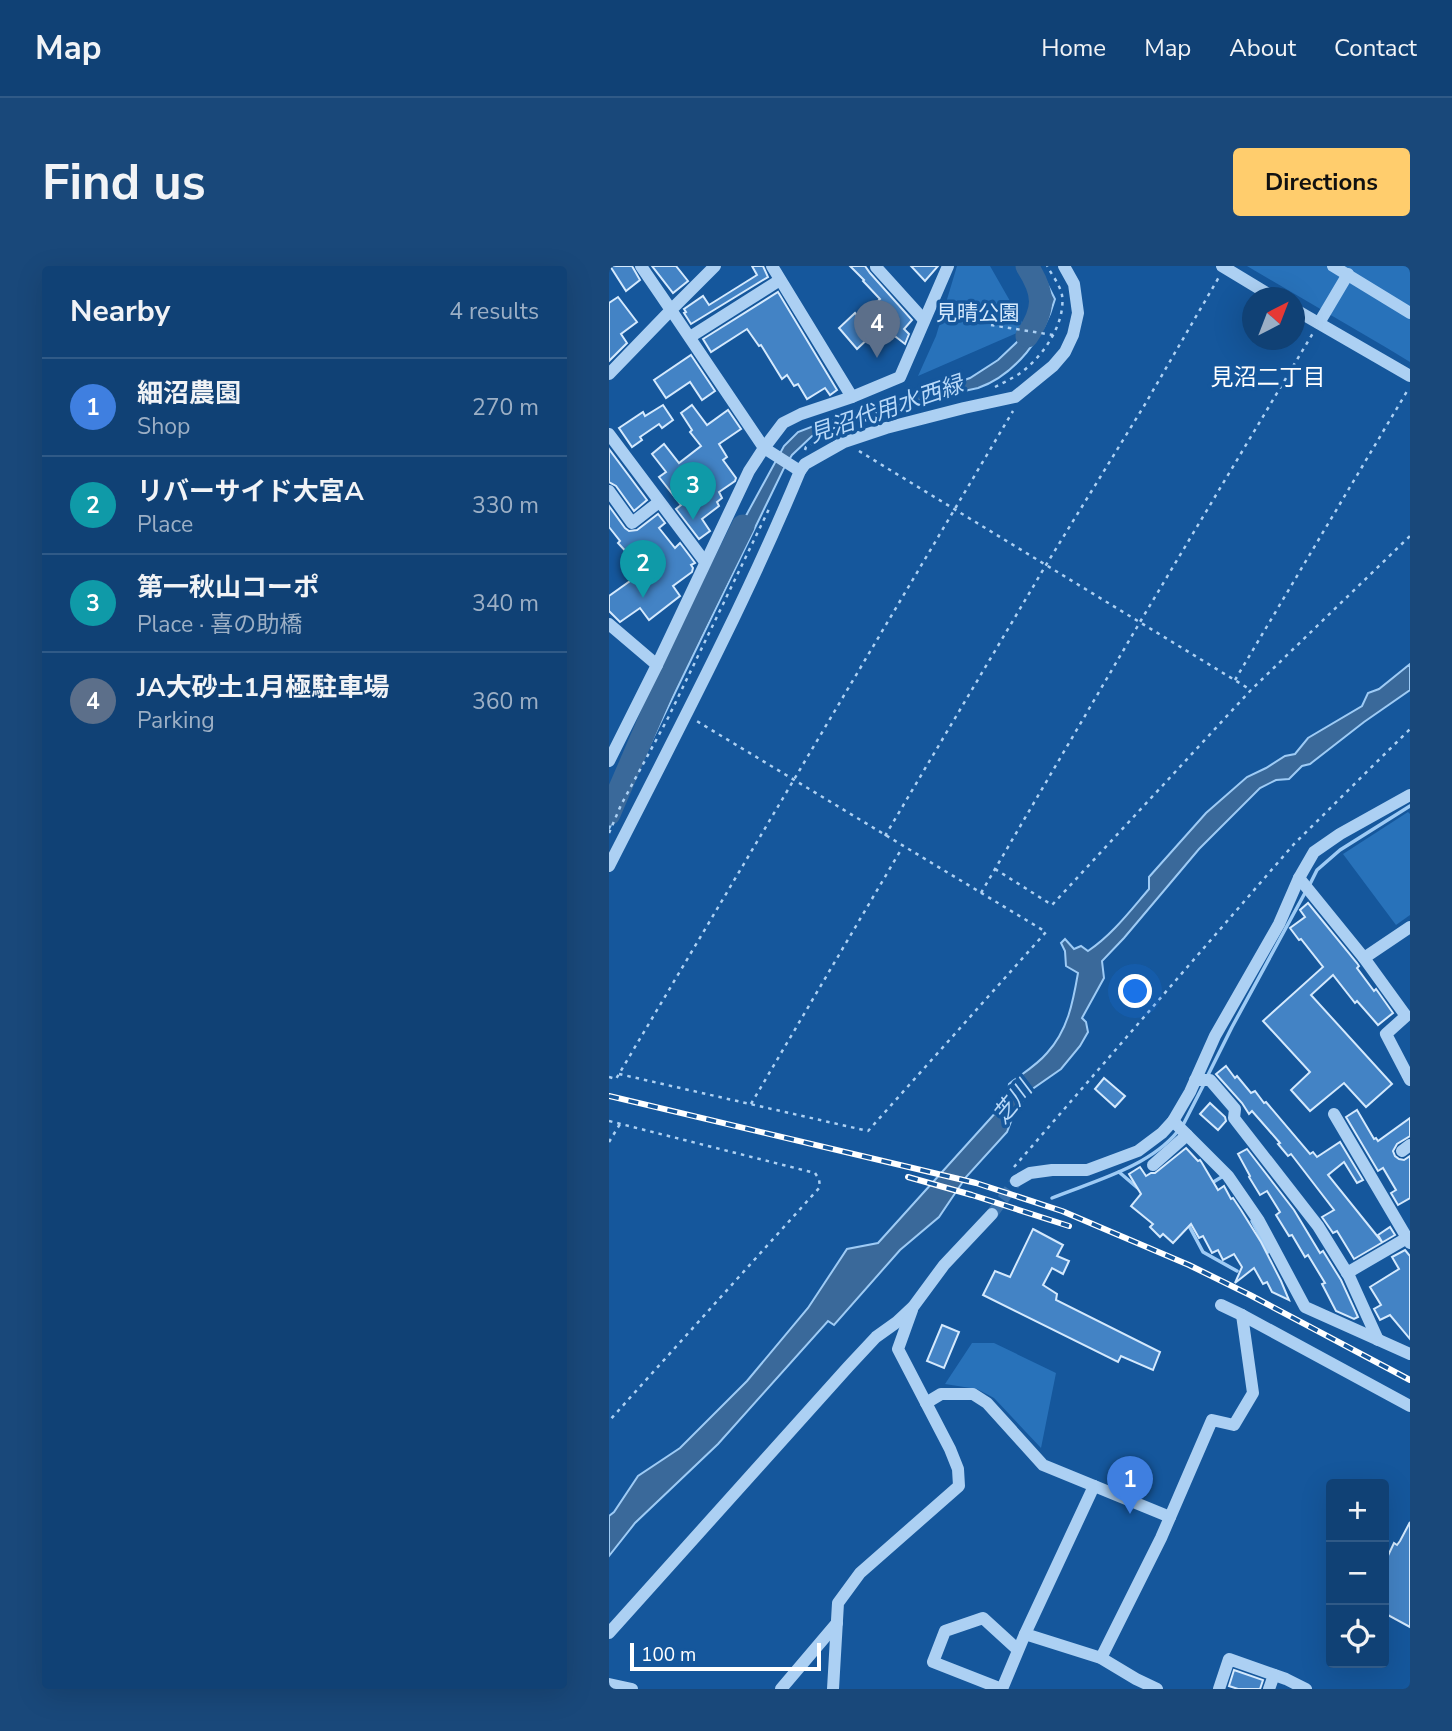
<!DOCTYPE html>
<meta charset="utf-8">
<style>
:root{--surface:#104175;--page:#19487a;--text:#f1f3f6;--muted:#9cafc5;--line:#305a87;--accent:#ffcd6d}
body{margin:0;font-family:"Nunito Sans","Noto Sans JP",sans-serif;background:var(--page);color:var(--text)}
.controls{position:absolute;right:21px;bottom:21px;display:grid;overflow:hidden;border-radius:7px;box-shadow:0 7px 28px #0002}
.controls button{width:63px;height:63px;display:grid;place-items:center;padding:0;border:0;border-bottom:2px solid var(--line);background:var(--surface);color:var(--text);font:35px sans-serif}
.compass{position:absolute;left:633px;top:21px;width:63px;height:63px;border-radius:50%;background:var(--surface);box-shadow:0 7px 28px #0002;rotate:42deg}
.scale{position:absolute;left:21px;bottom:18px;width:191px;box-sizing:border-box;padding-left:7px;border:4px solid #fff;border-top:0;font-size:19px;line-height:24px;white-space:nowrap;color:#fff;-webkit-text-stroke:5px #15579c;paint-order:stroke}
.you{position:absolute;left:527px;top:726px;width:24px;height:24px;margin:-18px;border:5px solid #fff;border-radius:50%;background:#1a73e8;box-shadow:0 0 0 10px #1a73e833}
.badge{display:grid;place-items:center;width:46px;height:46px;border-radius:50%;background:var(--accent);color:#fff;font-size:23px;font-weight:700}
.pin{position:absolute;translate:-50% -58px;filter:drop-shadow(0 2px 4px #0008)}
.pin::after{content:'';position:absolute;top:37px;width:24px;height:21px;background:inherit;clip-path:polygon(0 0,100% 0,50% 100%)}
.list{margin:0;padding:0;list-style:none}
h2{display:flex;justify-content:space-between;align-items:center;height:91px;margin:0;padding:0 28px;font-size:30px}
h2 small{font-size:23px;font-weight:400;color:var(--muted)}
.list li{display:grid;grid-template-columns:46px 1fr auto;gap:21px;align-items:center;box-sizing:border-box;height:98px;padding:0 28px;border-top:2px solid var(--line)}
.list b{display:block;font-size:26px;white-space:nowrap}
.list p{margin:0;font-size:23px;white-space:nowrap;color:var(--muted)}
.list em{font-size:23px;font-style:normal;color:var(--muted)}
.icon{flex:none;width:38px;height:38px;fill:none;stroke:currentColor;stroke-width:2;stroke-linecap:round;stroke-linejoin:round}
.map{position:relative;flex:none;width:801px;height:1423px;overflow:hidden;border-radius:7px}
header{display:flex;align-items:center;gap:42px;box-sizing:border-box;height:98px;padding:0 35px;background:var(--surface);border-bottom:2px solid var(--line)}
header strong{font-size:33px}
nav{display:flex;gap:38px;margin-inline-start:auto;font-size:24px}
.intro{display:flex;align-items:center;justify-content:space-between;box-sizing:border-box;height:168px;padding:0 42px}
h1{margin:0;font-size:49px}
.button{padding:18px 32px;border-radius:7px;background:var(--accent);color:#111;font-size:24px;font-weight:700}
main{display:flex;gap:42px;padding:0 42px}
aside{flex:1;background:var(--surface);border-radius:7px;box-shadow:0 7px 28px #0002}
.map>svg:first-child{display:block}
.green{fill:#2872ba}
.water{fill:#3a699a;stroke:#9ecbf5;stroke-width:2}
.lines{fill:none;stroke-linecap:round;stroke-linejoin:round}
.stream{stroke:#9ecbf5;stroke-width:3.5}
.river{stroke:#3a699a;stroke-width:23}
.building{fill:#4383c5;stroke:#d4e9fd;stroke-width:2}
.minor-tunnel{stroke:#3870ab;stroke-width:12;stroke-dasharray:12 6;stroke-linecap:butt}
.path{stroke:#acd0f3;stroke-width:2.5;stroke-dasharray:3.5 5;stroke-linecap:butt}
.minor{stroke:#acd0f3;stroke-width:12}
.rail-casing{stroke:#fff;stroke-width:6}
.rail{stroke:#15579c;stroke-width:3.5;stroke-dasharray:10;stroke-linecap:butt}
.labels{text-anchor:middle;stroke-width:7;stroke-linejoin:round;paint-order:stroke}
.park-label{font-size:21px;fill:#d4e9fd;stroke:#15579c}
.neighbourhood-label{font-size:23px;fill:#fff;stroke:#15579c}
.water-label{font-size:23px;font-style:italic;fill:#b8d9f9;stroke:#15579c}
</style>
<header>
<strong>Map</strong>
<nav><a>Home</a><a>Map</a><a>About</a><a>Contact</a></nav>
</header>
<div class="intro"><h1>Find us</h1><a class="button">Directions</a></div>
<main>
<aside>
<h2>Nearby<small>4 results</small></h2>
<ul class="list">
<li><span class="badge" style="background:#3f7fe0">1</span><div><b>細沼農園</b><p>Shop</p></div><em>270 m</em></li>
<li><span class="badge" style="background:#0f9aa8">2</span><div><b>リバーサイド大宮A</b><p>Place</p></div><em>330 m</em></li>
<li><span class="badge" style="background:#0f9aa8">3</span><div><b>第一秋山コーポ</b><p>Place · 喜の助橋</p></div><em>340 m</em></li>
<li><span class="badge" style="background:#5c6f8a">4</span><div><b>JA大砂土1月極駐車場</b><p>Parking</p></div><em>360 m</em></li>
</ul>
</aside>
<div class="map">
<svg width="801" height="1423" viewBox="0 0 801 1423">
<rect width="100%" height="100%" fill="#15579c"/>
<g class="green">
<polygon points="348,0 381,0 417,63 309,110 327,70"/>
<polygon points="638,0 801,0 801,96 778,82"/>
<polygon points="799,546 801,548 801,649 787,659 734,588"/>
<polygon points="363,1077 385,1077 447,1107 432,1182 385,1132 368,1123 336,1118"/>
</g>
<g class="water">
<path d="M416,0H429L446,33C436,70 406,109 369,122L286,140L203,170L183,189L175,202L158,237L0,563C0,542 0,528 12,509C17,502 21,498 24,490L28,488L61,414H63L66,403L117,298L121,279L175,180L189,166L236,148L327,124L361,112L389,94L409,75L435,38L423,13Z"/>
<path d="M801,398V424L755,456L701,498L693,500L680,513L667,514L651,522L590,583L515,672L493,695L495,712L473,752L477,756L479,766L471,780L452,803L422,824L406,845L398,866L357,911L330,951L291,984L225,1059L219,1055L109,1178L26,1257L0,1290V1250L5,1246L29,1210L71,1182L138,1115L199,1042L238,983L269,977L398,834L400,818C413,808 428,799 438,787C459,764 464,736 469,707L457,700L456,685L452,677L456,673L465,683L472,680L479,685C503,669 521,645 540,623V611L597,547L638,511L657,502L676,490L686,488L699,472L753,440L759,427L770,423Z"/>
</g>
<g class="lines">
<g class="stream">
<polyline points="701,618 708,604 731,584 801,540"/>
<polyline points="599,809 623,761 697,625"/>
<polyline points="574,859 596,816"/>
<polyline points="510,906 531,924"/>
<polyline points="601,918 616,909"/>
<path d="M443,932C485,915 540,901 569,865"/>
<polyline points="643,955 659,986"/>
<polyline points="579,958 594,986 628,1005"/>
</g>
<g class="river">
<path d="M418,0C436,28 436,43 418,70"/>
<polyline points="0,548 58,413 134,260"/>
</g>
</g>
<g class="building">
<polygon points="1,0 23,0 31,14 17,25"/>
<polygon points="43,0 67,0 79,15 64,27"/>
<polygon points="143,0 154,0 159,11 82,58 75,47 77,46 75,43 94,30 100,39 148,9"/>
<polygon points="241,0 256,0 261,7 303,54 295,63 300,68 296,78 278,64 289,53 269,35 271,33 254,15 255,14"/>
<polygon points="302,0 329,0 316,15"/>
<polygon points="169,26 228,124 221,129 216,122 198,133 189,118 185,120 178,109 173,113 152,79 150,80 138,63 102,86 94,73"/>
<polygon points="9,31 28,56 12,68 18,77 0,95 0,37"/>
<polygon points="246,47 264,68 248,83 230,62"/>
<polygon points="82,89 106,125 93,134 81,116 57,132 45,114"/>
<polygon points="54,139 64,154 53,162 50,158 31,171 33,174 23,181 10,162 34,146 36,150"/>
<polygon points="83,139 98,159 119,144 132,163 110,178 118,191 114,194 127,212 126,215 110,226 113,232 108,236 110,240 93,253 101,265 90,273 67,243 72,239 50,211 57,206 43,188 55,178 70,197 92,180 81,166 83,164 72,147"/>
<polygon points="0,183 38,234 25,245 7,220 0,216"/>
<polygon points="0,240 16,262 20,265 28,264 49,248 56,257 50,262 66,282 71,277 86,297 82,299 84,302 83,306 64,320 71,330 40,354 31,342 11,356 0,345 0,330 35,305 9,277 11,275 0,261"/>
<polygon points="699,637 748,697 750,700 748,702 765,725 767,723 784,747 769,759 748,735 746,737 724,709 702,729 783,818 757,841 735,817 701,845 682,824 701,806 654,755 714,701 692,673 690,674 681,662 696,651 691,644"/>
<polygon points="617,800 626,812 628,810 642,827 646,825 655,837 657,836 701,888 704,886 708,891 731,876 754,914 748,917 735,896 719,909 773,976 769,969 781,961 786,969 745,993 728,965 724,967 713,951 725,944 682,888 679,890 669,878 671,877 643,845 640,848 633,837 607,808"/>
<polygon points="495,812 516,830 506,841 486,823"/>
<polygon points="601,837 616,851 617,855 609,864 591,848"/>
<polygon points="748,844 765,873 767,872 769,875 801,852 801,870 788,878 784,885 786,890 790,893 795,894 801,890 801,932 789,939 782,927 787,924 774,902 769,905 737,851"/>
<polygon points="577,882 589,895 591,894 593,897 609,924 615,920 622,933 624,932 632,944 652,976 672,1015 680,1034 663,1026 658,1016 654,1018 645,1002 626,1017 633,1001 625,988 614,994 609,984 603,987 594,970 590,972 582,958 564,977 554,968 551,971 541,961 544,958 522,940 532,928 520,908 531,901 537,910 542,907 546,907"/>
<polygon points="638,883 685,944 711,987 714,985 732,1014 749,1051 745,1053 727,1045 713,1018 716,1017 699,989 696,991 683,969 680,970 667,949 671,946 658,925 651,929 640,911 641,910 629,888"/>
<polygon points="424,963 454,979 448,990 460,995 454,1008 443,1002 434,1019 448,1028 447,1034 551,1086 544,1104 512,1090 509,1096 374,1029 386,1005 401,1011"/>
<polygon points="796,984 801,990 801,1073 781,1049 771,1054 765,1043 772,1039 761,1021 790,1003 783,991"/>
<polygon points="333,1059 350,1066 335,1102 318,1095"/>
<polygon points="801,1256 801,1361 775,1347 775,1298 785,1277 788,1279 791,1275"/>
<polygon points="625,1404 654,1414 651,1423 629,1423 620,1420"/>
</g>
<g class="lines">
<polyline class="minor-tunnel" points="383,948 407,915"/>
<g class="path">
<polyline points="382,59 444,69"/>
<polyline points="347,105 352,130"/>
<path d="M386,121C394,117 402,113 410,108C433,92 457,58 453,29C451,19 443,9 438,0"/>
<polyline points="254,155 304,140 322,136"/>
<polyline points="196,184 197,181 216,171"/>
<polyline points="250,185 642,424"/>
<polyline points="626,414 800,122"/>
<polyline points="0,567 12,539 59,452 160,243"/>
<polyline points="276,570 437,299 535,140 610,11"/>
<polyline points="386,603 443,639 642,424 801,270"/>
<polyline points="372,627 531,356 704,67"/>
<polyline points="10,808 259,865 437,666 86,454"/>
<polyline points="0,811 7,813 10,808 404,145"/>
<polyline points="142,838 293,582"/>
<polyline points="0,855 206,907 210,913 211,921 0,1155"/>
<polyline points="0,876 11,858"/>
<polyline points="405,901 685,578 801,463"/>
</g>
<g class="minor">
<polyline points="106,0 62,44 155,182 191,205"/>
<polyline points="163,0 243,131"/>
<polyline points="613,0 666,32"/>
<polyline points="724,0 801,47"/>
<polyline points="267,1 315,54"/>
<polyline points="685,43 801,110"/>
<polyline points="710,57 739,8"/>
<polyline points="81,71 171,14"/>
<polyline points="0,108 62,44 32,0"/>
<polyline points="0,168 96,296"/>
<polyline points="0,225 23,257 50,236"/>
<polyline points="0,358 48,399 140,205 155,182 174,157 192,148 243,131 291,111 339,0"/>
<polyline points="0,495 48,399"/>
<path d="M0,600C66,470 135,340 191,205L196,198L235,176L277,162L355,142L406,131L444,100L456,86L464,69L469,47L465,18L455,0"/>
<polyline points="690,612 755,692 797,750 777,768 801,814"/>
<polyline points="755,692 801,661"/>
<polyline points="586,814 601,814 626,843 625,852 628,856 709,960 740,1010 769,1074"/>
<polyline points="725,848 801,977"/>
<polyline points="564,855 619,910 650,955 696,1041 801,1088"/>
<polyline points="793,885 801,879"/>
<polyline points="544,899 578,869"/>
<polyline points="407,915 421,907 443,904 478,904 529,885 553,867 564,855 581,826 606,770 670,658 690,612 705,586 731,568 801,529"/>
<polyline points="738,1007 798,972"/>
<polyline points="612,1039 633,1049 801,1140"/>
<polyline points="317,1137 332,1128 364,1128 378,1137 434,1199 561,1251"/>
<polyline points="0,1367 239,1101 267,1071 288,1056 304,1041 335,999 383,948"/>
<polyline points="416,1368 492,1392 527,1413 548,1423"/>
<polyline points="409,1384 374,1352 336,1365 324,1396 393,1423 416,1368 485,1220"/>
<polyline points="492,1392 552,1272 603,1154 625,1159 644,1127 633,1049"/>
<polyline points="0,1418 23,1423"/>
<polyline points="172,1423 228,1357"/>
<polyline points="224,1423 229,1337 251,1307 350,1220 349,1203 341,1183 289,1083 303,1044"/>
<polyline points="610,1423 620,1393 677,1413 697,1423"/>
<polyline points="660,1423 665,1409"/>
</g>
<defs>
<g id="rail">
<polyline points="0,830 367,917 453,945 580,999 641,1029 801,1114"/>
<polyline points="299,911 363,929 460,960"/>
</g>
</defs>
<use href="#rail" class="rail-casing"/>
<use href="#rail" class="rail"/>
</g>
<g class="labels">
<g class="park-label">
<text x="369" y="54">見晴公園</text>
</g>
<g class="neighbourhood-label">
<text x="659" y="119">見沼二丁目</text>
</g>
<g class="water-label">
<text transform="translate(277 143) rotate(-19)" y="8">見沼代用水西緑</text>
<text transform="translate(403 836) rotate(-51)" y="8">芝川</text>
</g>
</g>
</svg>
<div class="controls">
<button>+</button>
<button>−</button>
<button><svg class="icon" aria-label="locate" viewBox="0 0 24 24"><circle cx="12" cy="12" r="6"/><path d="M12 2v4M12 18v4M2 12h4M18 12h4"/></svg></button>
</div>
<svg class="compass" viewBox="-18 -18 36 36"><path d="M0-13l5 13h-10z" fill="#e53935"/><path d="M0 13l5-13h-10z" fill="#9cafc5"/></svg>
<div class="scale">100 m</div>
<div class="you"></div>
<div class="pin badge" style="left:521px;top:1248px;background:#3f7fe0">1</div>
<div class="pin badge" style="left:34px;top:332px;background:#0f9aa8">2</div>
<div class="pin badge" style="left:84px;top:254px;background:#0f9aa8">3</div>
<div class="pin badge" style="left:268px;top:92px;background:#5c6f8a">4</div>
</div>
</main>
